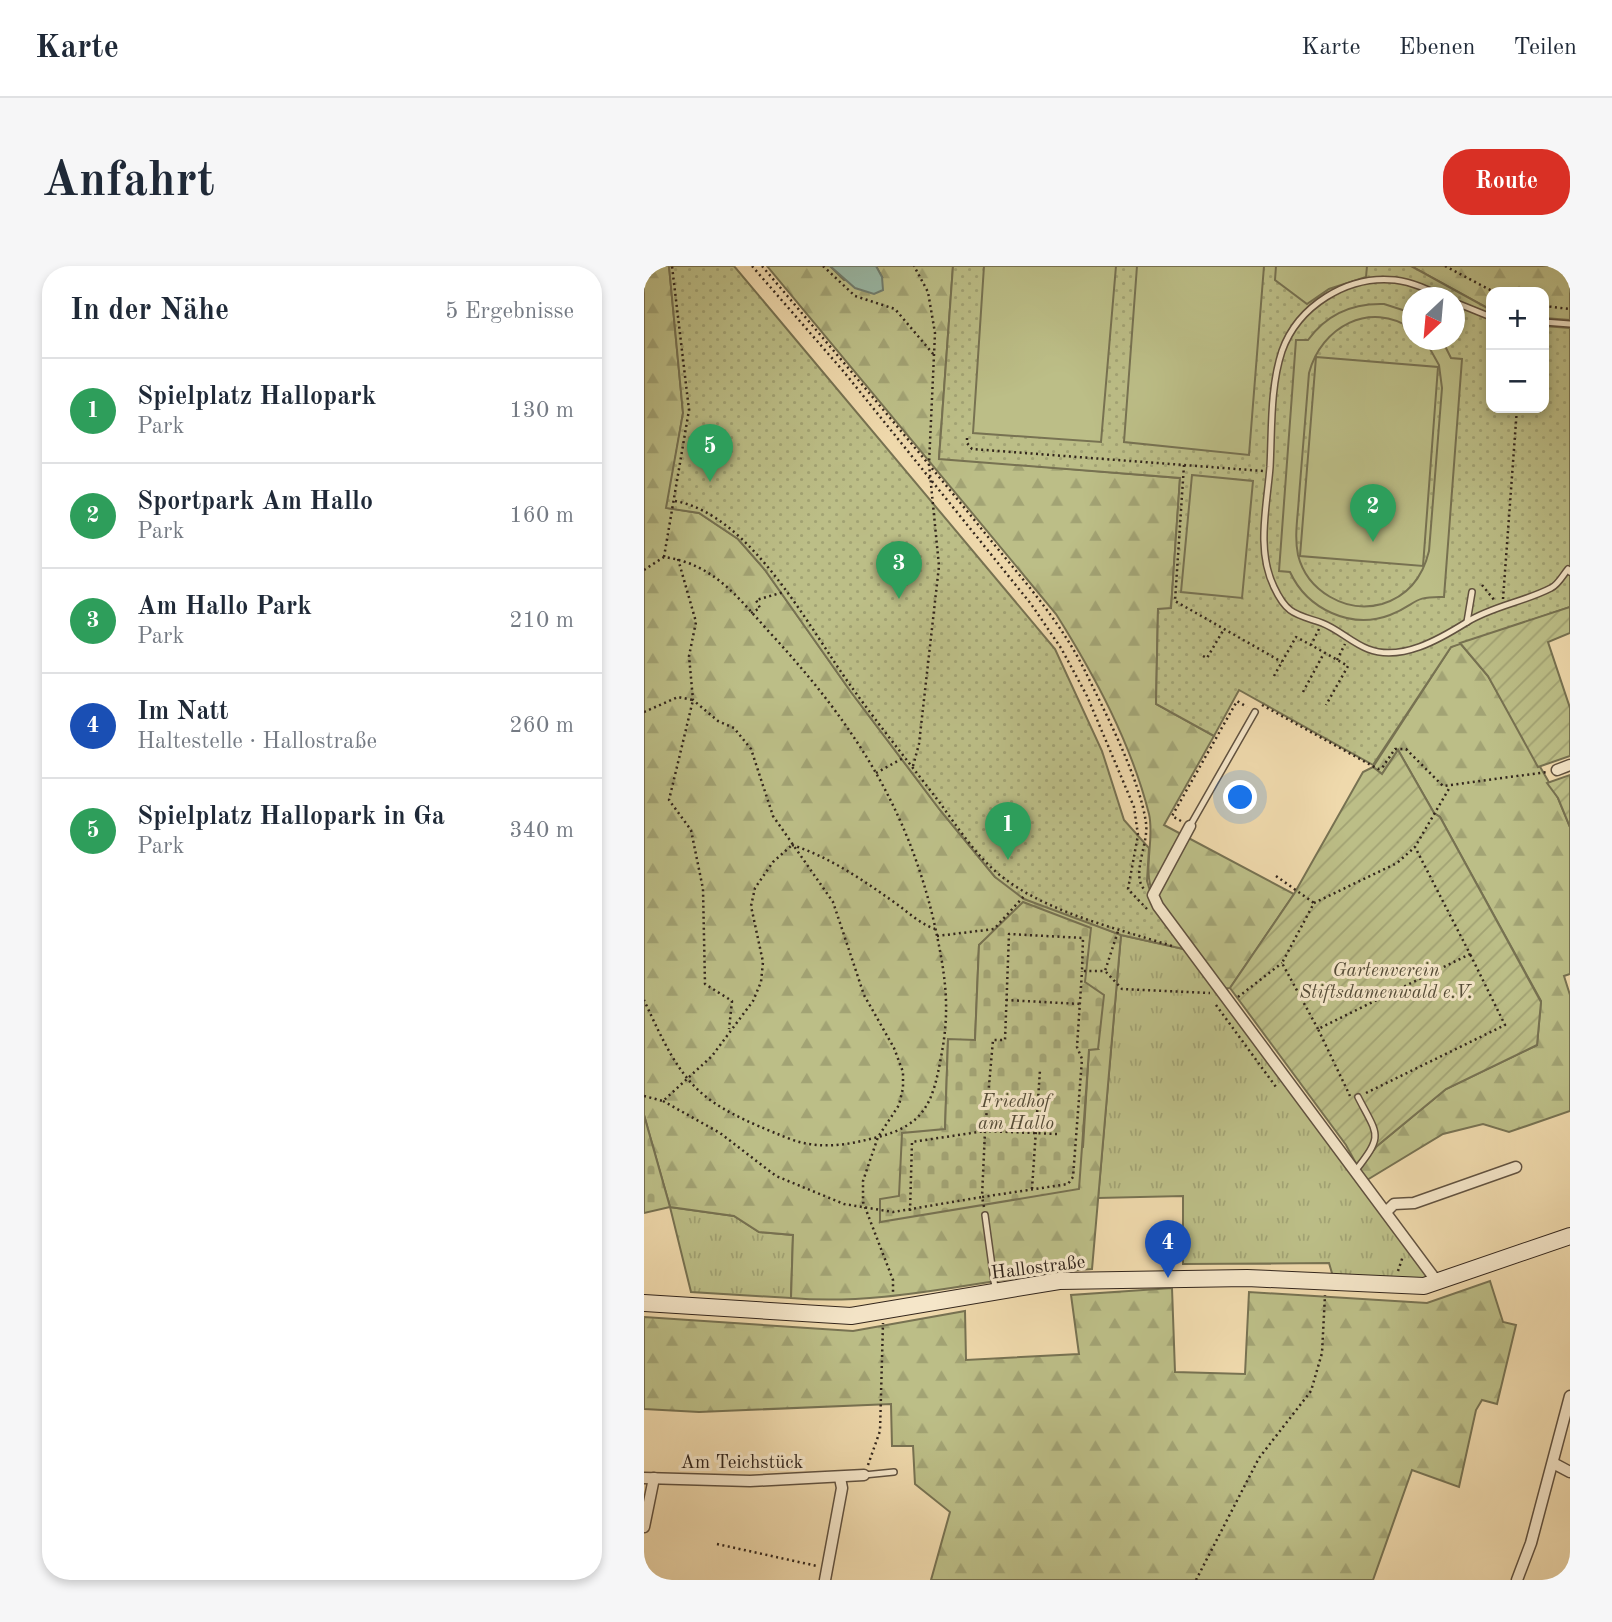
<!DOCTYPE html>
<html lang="de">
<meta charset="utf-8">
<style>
:root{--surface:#fff;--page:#f6f6f7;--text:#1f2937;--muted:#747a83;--line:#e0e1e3;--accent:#d93025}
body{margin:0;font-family:"Old Standard TT",serif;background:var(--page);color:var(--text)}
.controls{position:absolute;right:21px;top:21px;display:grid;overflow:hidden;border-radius:14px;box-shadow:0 4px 10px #0003}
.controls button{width:63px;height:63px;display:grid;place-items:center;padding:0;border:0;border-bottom:2px solid var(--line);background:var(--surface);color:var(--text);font:35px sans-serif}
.compass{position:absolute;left:758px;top:21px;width:63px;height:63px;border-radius:50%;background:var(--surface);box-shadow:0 4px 10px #0003;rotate:206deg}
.you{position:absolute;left:597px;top:532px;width:24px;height:24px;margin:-18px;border:5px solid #fff;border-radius:50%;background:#1a73e8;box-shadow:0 0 0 10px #1a73e833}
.badge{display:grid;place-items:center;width:46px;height:46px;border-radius:50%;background:var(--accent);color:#fff;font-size:23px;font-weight:700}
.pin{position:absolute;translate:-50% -58px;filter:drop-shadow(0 2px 4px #0008)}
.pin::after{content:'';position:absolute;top:37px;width:24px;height:21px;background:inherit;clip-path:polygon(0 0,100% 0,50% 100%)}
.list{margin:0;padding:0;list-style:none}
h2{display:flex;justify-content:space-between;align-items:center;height:91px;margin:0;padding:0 28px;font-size:30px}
h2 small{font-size:23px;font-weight:400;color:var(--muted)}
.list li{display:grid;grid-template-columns:46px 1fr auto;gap:21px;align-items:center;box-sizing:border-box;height:105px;padding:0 28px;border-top:2px solid var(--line)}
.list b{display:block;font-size:26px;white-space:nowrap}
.list p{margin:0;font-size:23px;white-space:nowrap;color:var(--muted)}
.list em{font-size:23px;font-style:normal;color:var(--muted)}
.map{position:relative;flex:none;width:926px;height:1314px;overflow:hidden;border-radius:28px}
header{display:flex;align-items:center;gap:42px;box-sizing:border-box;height:98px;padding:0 35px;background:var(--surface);border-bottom:2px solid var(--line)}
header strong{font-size:33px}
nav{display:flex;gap:38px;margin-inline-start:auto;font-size:24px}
.intro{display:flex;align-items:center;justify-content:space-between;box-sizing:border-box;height:168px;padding:0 42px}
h1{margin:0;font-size:49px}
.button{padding:18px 32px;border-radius:28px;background:var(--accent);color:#fff;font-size:24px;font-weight:700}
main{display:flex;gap:42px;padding:0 42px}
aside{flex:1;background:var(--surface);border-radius:28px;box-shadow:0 4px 10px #0003}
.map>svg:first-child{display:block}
.grass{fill:url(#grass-tufts);stroke:#777252;stroke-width:2}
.forest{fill:url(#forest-firs);stroke:#777252;stroke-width:2;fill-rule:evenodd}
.cemetery{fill:url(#cemetery-stones);stroke:#777252;stroke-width:2}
.park{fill:url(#park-dots);stroke:#777252;stroke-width:2;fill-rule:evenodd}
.garden{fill:url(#garden-furrows);stroke:#777252;stroke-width:2}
.pitch{fill:#bcbe87;stroke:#777252;stroke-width:2}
.water{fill:#9abaa8;stroke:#707e70;stroke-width:2}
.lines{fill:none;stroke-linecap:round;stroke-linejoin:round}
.lane-casing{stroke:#615240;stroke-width:8}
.street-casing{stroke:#615240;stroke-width:13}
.secondary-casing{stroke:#32251c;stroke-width:18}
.path{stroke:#32251c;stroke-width:2.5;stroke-dasharray:2 3.5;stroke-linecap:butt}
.lane{stroke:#f5e6c9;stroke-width:5}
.street{stroke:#f5e6c9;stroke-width:10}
.secondary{stroke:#f5e6c9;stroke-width:16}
.labels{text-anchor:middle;stroke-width:6;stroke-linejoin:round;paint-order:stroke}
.park-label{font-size:19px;font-style:italic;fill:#544b37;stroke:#f5e6c9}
.street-label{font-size:19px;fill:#32251c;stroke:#f5e6c9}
</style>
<header>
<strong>Karte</strong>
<nav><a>Karte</a><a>Ebenen</a><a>Teilen</a></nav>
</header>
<div class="intro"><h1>Anfahrt</h1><a class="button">Route</a></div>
<main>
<aside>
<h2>In der Nähe<small>5 Ergebnisse</small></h2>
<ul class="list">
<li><span class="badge" style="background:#2e9e5b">1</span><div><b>Spielplatz Hallopark</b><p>Park</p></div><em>130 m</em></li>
<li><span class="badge" style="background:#2e9e5b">2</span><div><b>Sportpark Am Hallo</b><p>Park</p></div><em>160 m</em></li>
<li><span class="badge" style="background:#2e9e5b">3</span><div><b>Am Hallo Park</b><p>Park</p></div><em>210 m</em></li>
<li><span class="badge" style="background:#1a4fb4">4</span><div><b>Im Natt</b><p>Haltestelle · Hallostraße</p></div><em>260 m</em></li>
<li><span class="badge" style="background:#2e9e5b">5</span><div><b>Spielplatz Hallopark in Ga</b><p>Park</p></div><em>340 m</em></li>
</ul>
</aside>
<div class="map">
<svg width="926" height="1314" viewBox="0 0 926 1314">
<defs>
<pattern id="grass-tufts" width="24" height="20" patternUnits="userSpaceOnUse" patternTransform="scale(1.75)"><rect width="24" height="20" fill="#bcbe87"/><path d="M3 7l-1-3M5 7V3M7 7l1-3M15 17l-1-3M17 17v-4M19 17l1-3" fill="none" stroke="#a2a374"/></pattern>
<pattern id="forest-firs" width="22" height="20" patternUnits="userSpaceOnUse" patternTransform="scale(1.75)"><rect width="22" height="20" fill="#bcbe87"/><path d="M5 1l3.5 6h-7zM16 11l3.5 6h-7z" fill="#a2a374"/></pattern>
<pattern id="cemetery-stones" width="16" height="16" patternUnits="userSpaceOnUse" patternTransform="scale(1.75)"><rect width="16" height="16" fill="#bcbe87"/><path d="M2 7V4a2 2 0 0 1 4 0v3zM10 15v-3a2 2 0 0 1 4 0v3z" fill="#a2a374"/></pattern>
<pattern id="park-dots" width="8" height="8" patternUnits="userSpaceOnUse" patternTransform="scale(1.75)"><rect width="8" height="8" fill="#bcbe87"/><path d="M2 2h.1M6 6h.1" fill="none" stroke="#a2a374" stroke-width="1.8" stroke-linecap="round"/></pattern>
<pattern id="garden-furrows" width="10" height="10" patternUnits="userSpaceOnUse" patternTransform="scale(1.75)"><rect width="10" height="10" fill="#bcbe87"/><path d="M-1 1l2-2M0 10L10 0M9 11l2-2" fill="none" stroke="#a2a374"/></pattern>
</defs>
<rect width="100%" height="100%" fill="#efd9ac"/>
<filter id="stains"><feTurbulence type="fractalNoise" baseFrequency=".00286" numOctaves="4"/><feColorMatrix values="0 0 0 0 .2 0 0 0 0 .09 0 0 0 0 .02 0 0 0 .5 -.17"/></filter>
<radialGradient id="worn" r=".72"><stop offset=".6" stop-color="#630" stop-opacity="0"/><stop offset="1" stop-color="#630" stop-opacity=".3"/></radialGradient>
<g class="grass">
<polygon points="477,669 544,684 790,1014 690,1014 685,997 539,998 539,930 454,932"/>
<polygon points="26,941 90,950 115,966 149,969 147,1032 47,1026"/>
</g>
<g class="forest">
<path d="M0,0H25L39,147L23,242L55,247L94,273L121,304L207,426L296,544L351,611L430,650L477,669L448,1003C347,1010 247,1041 147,1032L149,969L115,966L90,950L26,941L0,849ZM354,663L454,783H445L439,881L236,956V934L255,931L301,864L304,774H331L335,679Z"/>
<path d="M123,0H186L200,14L238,11L232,0H309L295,192L536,212L527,343L514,344L512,438L570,470L520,559L650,628L586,722L578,723L509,627C498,603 511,574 505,548C487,477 451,410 412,348Z"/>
<polygon points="767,0 926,0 926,54 900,52 900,26 847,26 847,44"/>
<polygon points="816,377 844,410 914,532 926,561 926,708 920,710 926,729 926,845 865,866 839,858 799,868 723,914 715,903 733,880 802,823 893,779 897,735 796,551 790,547 754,484 738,508 729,501 807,381"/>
<polygon points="846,1015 859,1056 872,1059 853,1138 838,1134 832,1144 815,1221 768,1204 729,1314 287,1314 306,1246 271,1218 269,1180 248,1180 247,1138 55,1146 0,1143 0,1051 209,1065 321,1045 322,1094 435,1088 427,1029 528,1022 531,1106 601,1108 605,1026 783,1037"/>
</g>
<g class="cemetery">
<polygon points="379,636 447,662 441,716 460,729 454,783 445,784 435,923 236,956 236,933 255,930 258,867 301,863 304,773 331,774 335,679"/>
<polygon points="0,849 26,941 0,947"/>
</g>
<g class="park">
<polygon points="25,0 90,0 411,383 458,485 480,554 505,582 503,615 508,631 544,684 477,669 380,633 351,611 296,544 207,426 121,304 94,273 55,247 22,242 39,147"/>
<path d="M309,0H767L847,44V142H900V60L926,62V341L807,381L729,499L595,424L570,470L512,438L514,343L527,342L536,212L295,193ZM768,32H810V74H768Z"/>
</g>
<g class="garden">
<polygon points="926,341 926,367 904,376 926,442 926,490 894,501 844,410 816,377"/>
<polygon points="754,484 790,547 796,551 897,736 893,779 802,823 733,880 715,903 702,879 586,722 650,628 719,506 729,501 738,508"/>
<polygon points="926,509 926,561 914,532 903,517"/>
</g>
<g class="pitch">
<polygon points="340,0 472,0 457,176 329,167"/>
<polygon points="493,0 620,0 605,189 480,176"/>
<polygon points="632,0 723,0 722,11 685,23 663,38 631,14"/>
<path d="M740,38L768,47V63C726,34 677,61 665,107C662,148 658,189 655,230C654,250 650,270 654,289C663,325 702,348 738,338C764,330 779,310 785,285L798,122L795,99L781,74H798L807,92L818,93L800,331C767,330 774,338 746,349C707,364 663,343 646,306L635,305L652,74H664C682,49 708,37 740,38Z"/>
<polygon points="672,91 794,101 779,300 656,290"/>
<polygon points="548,209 609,215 598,332 537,326"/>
</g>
<polygon class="water" points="186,0 232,0 238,11 239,24 230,28 211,22"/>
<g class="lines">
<defs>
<g id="lane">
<path d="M801,32C785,24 769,16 751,14C703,9 654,40 638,85C626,121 628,164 626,201C623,240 612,284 630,321C643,349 652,348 678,357C694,363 708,377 724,383C757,396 796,373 823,356C849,340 880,336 907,322C914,319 919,309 924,303L926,306"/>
<polyline points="810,36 847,51"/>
<polyline points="900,56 926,58"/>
<polyline points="823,356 828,326"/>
<polyline points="546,560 611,446"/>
<path d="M712,904C740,868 734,870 714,831"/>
<polyline points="341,949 351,1022"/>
<polyline points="220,1209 250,1206"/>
</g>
<g id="street">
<polyline points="913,504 926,499"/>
<polyline points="546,560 509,629 514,640 794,1017"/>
<polyline points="742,946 750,938 770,937 872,901"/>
<polyline points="909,1197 926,1206"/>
<polyline points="0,1212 106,1215 220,1209"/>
<polyline points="0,1261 10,1212"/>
<polyline points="181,1314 198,1222 196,1212"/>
<polyline points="873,1314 887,1277 926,1130"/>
</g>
<polyline id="secondary" points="0,1037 207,1050 415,1015 603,1012 780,1020 926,970"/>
</defs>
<use href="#lane" class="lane-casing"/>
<use href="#street" class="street-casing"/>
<use href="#secondary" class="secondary-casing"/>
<g class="path">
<polyline points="108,0 200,106 387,338 417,382 443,430 490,541 494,569 484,623 503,643"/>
<path d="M118,0C190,85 262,170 332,256C370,304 414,350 441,405C461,446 496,513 502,557C505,577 487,608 500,623"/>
<polyline points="179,0 211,30 251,43 290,89"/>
<polyline points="801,0 850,26"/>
<polyline points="900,40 926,43"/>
<polyline points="323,172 323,177 328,183 619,205"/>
<polyline points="540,199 531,335 638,396"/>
<path d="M31,235C108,249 166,364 209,423C237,462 267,499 296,537C314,562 333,591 357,610C404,647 472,662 528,680"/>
<polyline points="20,291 45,144 28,0"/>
<polyline points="34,293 52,356 45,390 49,434 74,455 90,462 107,483 129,550 189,636 220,729 250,782 259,806 259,822 255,839 234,871 219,915 219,936 249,1014 249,1028"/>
<path d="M0,304L20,291C71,298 95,333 128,369C208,456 263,540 290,656C301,706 307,741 297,791C289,836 281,859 234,871C204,879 176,884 146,873C53,836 41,824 0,734"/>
<polyline points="838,319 851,335"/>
<polyline points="859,333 873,142"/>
<polyline points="107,347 116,342 112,334 140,326"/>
<polyline points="675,363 667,379 704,400 682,439"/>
<polyline points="559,390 563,392 580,363"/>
<polyline points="693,394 701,378"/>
<polyline points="630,410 652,371 667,379"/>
<polyline points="659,426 680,387"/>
<polyline points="618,439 734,503 738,502 751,483 762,483 799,520 903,506"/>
<polyline points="0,446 34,431 49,434 25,534 47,564 59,623 61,718 88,735 85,763"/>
<polyline points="269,500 275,478 295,300 285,198 291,67 284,26 270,0"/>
<polyline points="232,507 261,491"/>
<polyline points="537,555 528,550 593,435 603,441"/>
<path d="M148,579C183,590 216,612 247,634C262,644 274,657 291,663"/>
<polyline points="632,610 670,637"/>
<polyline points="293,670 350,663 382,628"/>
<polyline points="462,706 478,723 566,727"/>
<polyline points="594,731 638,697"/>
<polyline points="362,734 436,738"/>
<polyline points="572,739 632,821"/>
<polyline points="674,763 638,697 670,637 753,597 771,581"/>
<polyline points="722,827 861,759 826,688"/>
<polyline points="0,830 19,835 68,790 109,735 117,716 119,696 107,640 111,622 129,596 148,579"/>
<polyline points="706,830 674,763 826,688 771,581 806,521"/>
<polyline points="19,835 76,867 132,910 200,938 249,946 338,931 340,941"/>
<polyline points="413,868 341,865 349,774 361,774 365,668 439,672 438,705 461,705 475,662"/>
<polyline points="388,923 396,804"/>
<polyline points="266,945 268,876 341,865 338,931 424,918 429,911 438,793 433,781 438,705"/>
<polyline points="754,1005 759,990"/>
<polyline points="224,1199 236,1165 239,1057"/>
<polyline points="73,1278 173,1300"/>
<polyline points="552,1314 615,1192 667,1125 678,1087 681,1029"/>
</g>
<use href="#lane" class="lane"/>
<use href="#street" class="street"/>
<use href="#secondary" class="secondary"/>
</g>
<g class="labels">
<g class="park-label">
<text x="742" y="710">Gartenverein<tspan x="742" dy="22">Stiftsdamenwald e.V.</tspan></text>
<text x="372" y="841">Friedhof<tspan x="372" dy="22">am Hallo</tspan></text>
</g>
<g class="street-label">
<text transform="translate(394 1000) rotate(-7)" y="7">Hallostraße</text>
<text x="98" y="1202">Am Teichstück</text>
</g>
</g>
<rect width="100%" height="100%" filter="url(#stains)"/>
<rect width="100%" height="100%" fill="url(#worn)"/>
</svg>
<div class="controls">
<button>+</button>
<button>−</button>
</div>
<svg class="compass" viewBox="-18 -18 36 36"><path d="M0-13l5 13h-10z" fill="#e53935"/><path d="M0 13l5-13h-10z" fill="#747a83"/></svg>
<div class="you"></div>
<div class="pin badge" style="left:364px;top:594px;background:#2e9e5b">1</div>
<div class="pin badge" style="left:729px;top:276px;background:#2e9e5b">2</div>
<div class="pin badge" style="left:255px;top:333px;background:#2e9e5b">3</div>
<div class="pin badge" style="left:524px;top:1012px;background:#1a4fb4">4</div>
<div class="pin badge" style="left:66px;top:216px;background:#2e9e5b">5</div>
</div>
</main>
